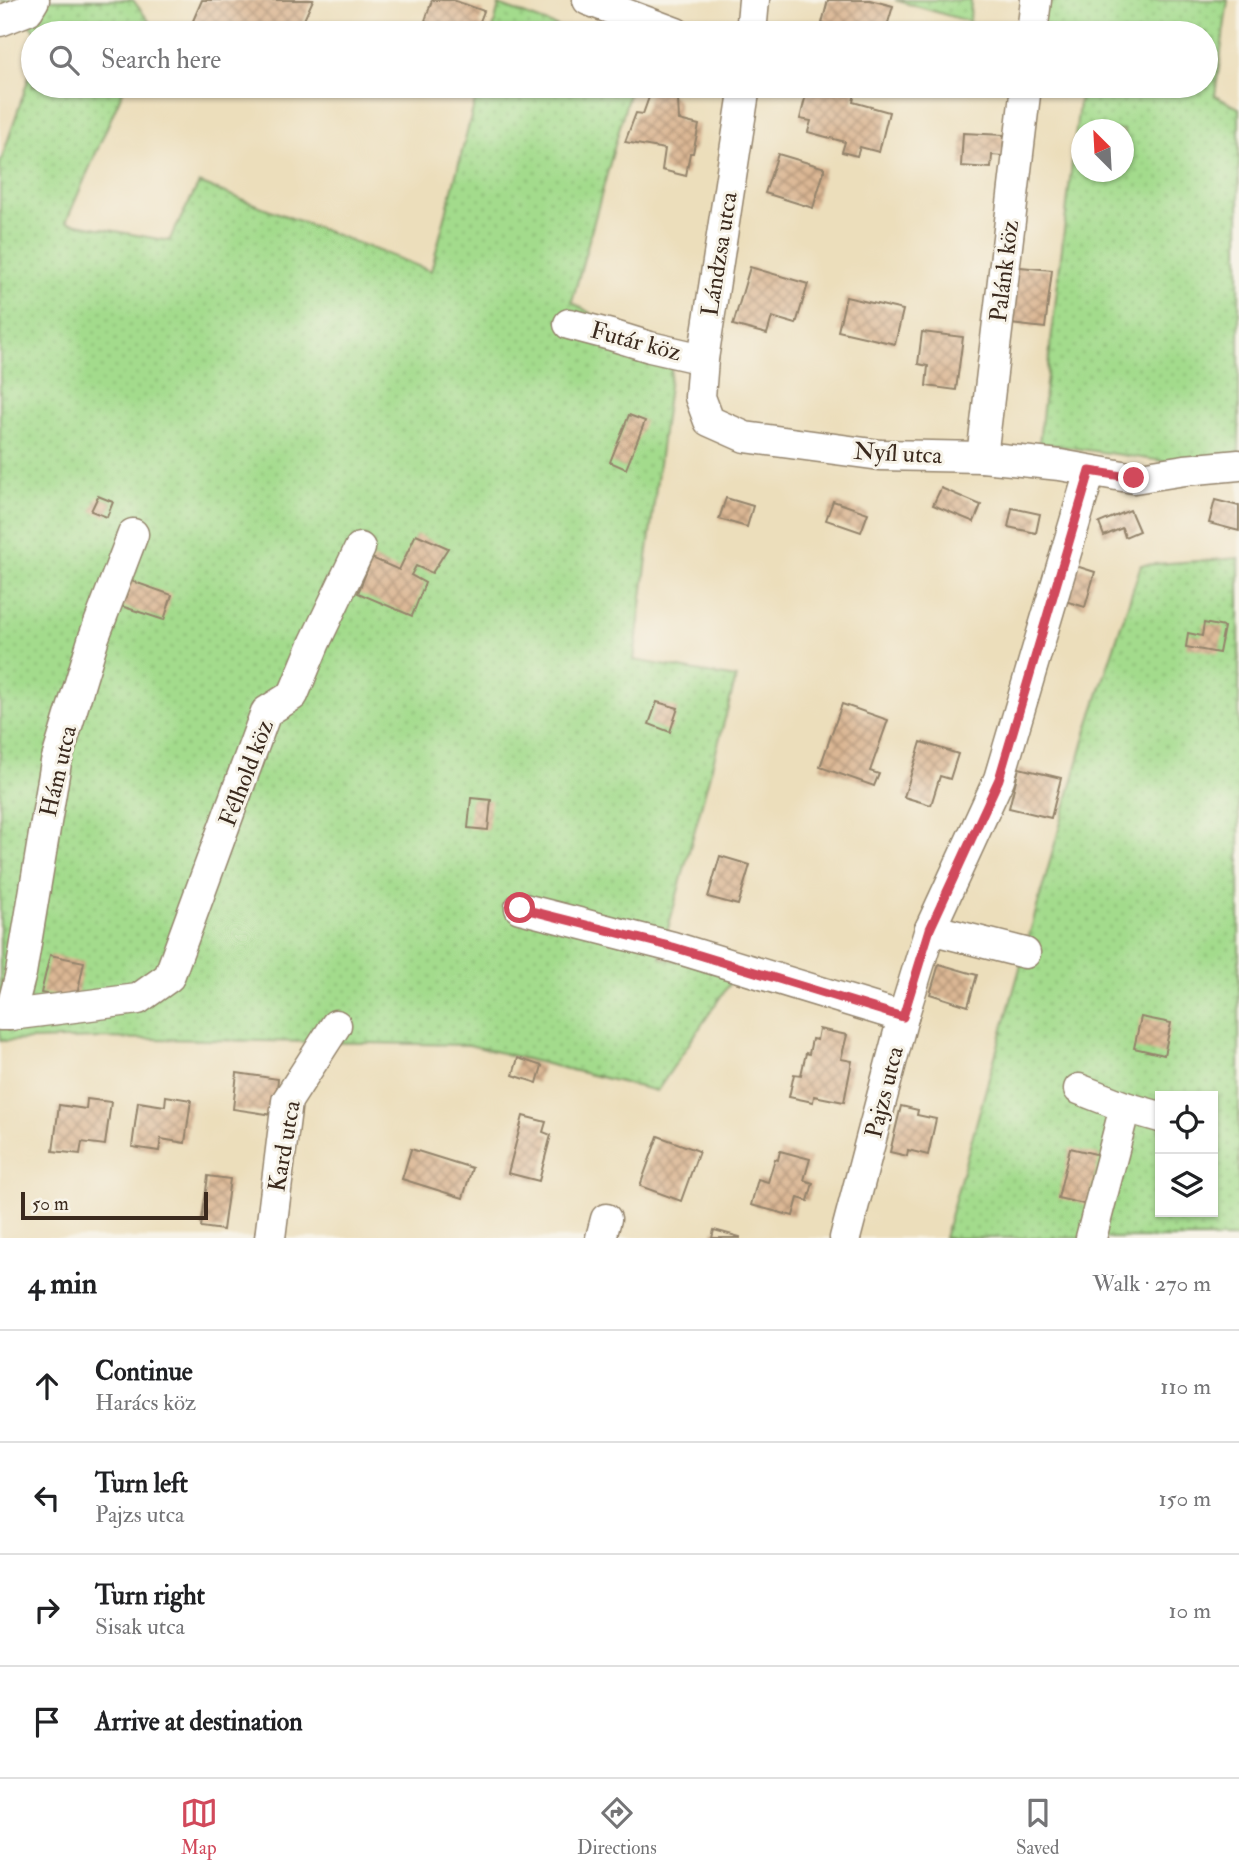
<!DOCTYPE html>
<meta charset="utf-8">
<style>
:root{--surface:#fff;--page:#f2f2f2;--text:#202124;--muted:#757577;--line:#e0e0e0;--accent:#d1495b}
body{margin:0;font-family:"IM FELL Double Pica",serif;background:var(--page);color:var(--text)}
.controls{position:absolute;right:21px;bottom:21px;display:grid;overflow:hidden;border-radius:0px;box-shadow:0 2px 5px #0004}
.controls button{width:63px;height:63px;display:grid;place-items:center;padding:0;border:0;border-bottom:2px solid var(--line);background:var(--surface);color:var(--text);font:35px sans-serif}
.compass{position:absolute;left:1071px;top:119px;width:63px;height:63px;border-radius:50%;background:var(--surface);box-shadow:0 2px 5px #0004;rotate:336deg}
.scale{position:absolute;left:21px;bottom:18px;width:187px;box-sizing:border-box;padding-left:7px;border:4px solid #3b2a1e;border-top:0;font-size:19px;line-height:24px;white-space:nowrap;color:#3b2a1e;-webkit-text-stroke:5px #f7f3e8;paint-order:stroke}
.stop{position:absolute;width:21px;height:21px;margin:-16px;border:5px solid #d1495b;border-radius:50%;background:#fff}
.stop.end{background:#d1495b;border-color:#fff;box-shadow:0 2px 7px #0008}
.list{margin:0;padding:0;list-style:none}
h2{display:flex;justify-content:space-between;align-items:center;height:91px;margin:0;padding:0 28px;font-size:30px}
h2 small{font-size:23px;font-weight:400;color:var(--muted)}
.list li{display:grid;grid-template-columns:46px 1fr auto;gap:21px;align-items:center;box-sizing:border-box;height:112px;padding:0 28px;border-top:2px solid var(--line)}
.list b{display:block;font-size:26px;white-space:nowrap}
.list p{margin:0;font-size:23px;white-space:nowrap;color:var(--muted)}
.list em{font-size:23px;font-style:normal;color:var(--muted)}
.icon{flex:none;width:38px;height:38px;fill:none;stroke:currentColor;stroke-width:2;stroke-linecap:round;stroke-linejoin:round}
.map{position:relative;flex:none;width:1239px;height:1238px;overflow:hidden}
.search{position:absolute;background:var(--surface);box-shadow:0 2px 5px #0004;left:21px;right:21px;top:21px;height:77px;display:flex;align-items:center;gap:18px;box-sizing:border-box;padding:0 24px;border-radius:38px;color:var(--muted);font-size:26px}
.sheet{height:539px;background:var(--surface)}
nav{display:flex;justify-content:space-around;align-items:center;box-sizing:border-box;height:98px;border-top:2px solid var(--line);background:var(--surface);font-size:19px;color:var(--muted)}
nav a{display:grid;justify-items:center;gap:4px}
nav .on{color:var(--accent)}
.map>svg:first-child{display:block}
.green{fill:url(#green-dots);stroke:#6f8255;stroke-width:2;fill-rule:evenodd}
.building{fill:url(#building-cross-hatch)}
.lines{fill:none;stroke-linecap:round;stroke-linejoin:round}
.minor-casing{stroke:#94846c;stroke-width:33}
.minor{stroke:#fff;stroke-width:30}
.route{stroke:#d1495b;stroke-width:9}
.labels{text-anchor:middle;stroke-width:6;stroke-linejoin:round;paint-order:stroke}
.street-label{font-size:24px;fill:#3b2a1e;stroke:#f7f3e8}
</style>
<div class="map">
<svg width="1239" height="1238" viewBox="0 0 1239 1238">
<defs>
<pattern id="green-dots" width="8" height="8" patternUnits="userSpaceOnUse" patternTransform="scale(1.75)"><rect width="8" height="8" fill="#a3db8c"/><path d="M2 2h.1M6 6h.1" fill="none" stroke="#8dbc78" stroke-width="1.8" stroke-linecap="round"/></pattern>
<pattern id="building-cross-hatch" width="8" height="8" patternUnits="userSpaceOnUse" patternTransform="scale(1.75)"><rect width="8" height="8" fill="#dbb794"/><path d="M0 0l8 8M0 8l8-8" fill="none" stroke="#b39578"/></pattern>
</defs>
<rect width="100%" height="100%" fill="#f7f3e8"/>
<filter id="ink" filterUnits="userSpaceOnUse"><feTurbulence type="fractalNoise" baseFrequency=".0143" numOctaves="2"/><feDisplacementMap in="SourceGraphic" scale="14" xChannelSelector="R" yChannelSelector="G"/><feConvolveMatrix kernelMatrix="1 2 1 2 8 2 1 2 1" color-interpolation-filters="sRGB"/></filter>
<filter id="wash" filterUnits="userSpaceOnUse"><feTurbulence type="fractalNoise" baseFrequency=".00686" numOctaves="4" result="noise"/><feDisplacementMap in="SourceGraphic" scale="28" xChannelSelector="R" yChannelSelector="G"/><feGaussianBlur stdDeviation="1.57" result="paint"/><feColorMatrix in="noise" values="0 0 0 0 0 0 0 0 0 0 0 0 0 0 0 0 0 1.4 0 .05"/><feComposite in="paint" operator="in"/></filter>
<g filter="url(#wash)">
<rect width="100%" height="100%" fill="#ecdebb"/>
<g class="green">
<polygon points="1,0 133,0 152,25 148,33 38,33"/>
<polygon points="895,0 971,0 970,22"/>
<path d="M1042,0H1228L1215,96L1239,108V458L1210,468L1039,443L1081,86H1206V33H1038ZM1082,130H1124V172H1082Z"/>
<polygon points="499,5 575,33 492,33"/>
<polygon points="33,65 33,86 125,86 66,222 169,241 199,183 431,271 479,86 631,86 572,302 672,362 634,660 736,678 660,958 738,971 657,1091 469,1045 99,1038 0,1041 0,164"/>
<path d="M1239,558V1238H944L1088,726L1141,565ZM1160,1096H1213V1212H1160Z"/>
</g>
<g id="blocks">
<g class="building">
<polygon points="202,0 313,0 298,33 278,33 269,29 267,33 216,33 192,23"/>
<polygon points="432,0 453,0 484,11 479,24 486,27 484,33 421,33"/>
<polygon points="828,0 870,0 893,6 885,33 836,33 837,27 822,23"/>
<polygon points="653,86 657,86 678,99 679,120 699,125 693,153 690,153 686,176 662,170 665,149 625,142 636,113 643,114"/>
<polygon points="808,86 817,88 818,86 844,86 856,89 853,102 889,112 879,152 860,147 857,156 842,152 845,142 808,132 811,121 800,119"/>
<polygon points="963,133 1004,135 1003,156 992,155 991,168 961,166"/>
<polygon points="778,154 825,168 813,208 765,193"/>
<polygon points="1009,266 1052,270 1045,328 1002,323"/>
<polygon points="750,267 808,284 796,324 772,317 767,334 733,325"/>
<polygon points="846,297 903,310 895,344 838,331"/>
<polygon points="922,332 963,337 956,390 926,386 928,366 918,364"/>
<polygon points="629,415 645,421 626,469 610,462"/>
<polygon points="941,488 981,505 974,522 933,505"/>
<polygon points="98,496 113,502 107,517 91,511"/>
<polygon points="726,498 753,506 747,527 719,519"/>
<polygon points="1215,500 1239,506 1239,531 1209,523"/>
<polygon points="833,501 868,513 861,532 826,520"/>
<polygon points="1012,508 1040,514 1036,533 1008,527"/>
<polygon points="1130,510 1139,531 1125,537 1122,528 1104,536 1099,523"/>
<polygon points="416,534 448,548 432,573 416,566 411,575 425,583 412,616 358,593 372,558 399,570"/>
<polygon points="1076,566 1095,572 1085,607 1065,601"/>
<polygon points="126,579 172,595 164,620 118,605"/>
<polygon points="1204,623 1224,627 1219,653 1186,647 1188,633 1202,636"/>
<polygon points="657,702 678,708 670,732 649,724"/>
<polygon points="842,704 888,720 870,771 879,774 874,786 820,767"/>
<polygon points="921,742 958,754 950,779 940,776 931,805 904,797"/>
<polygon points="1019,768 1061,778 1051,818 1009,808"/>
<polygon points="471,798 491,800 488,830 468,828"/>
<polygon points="720,856 750,865 738,905 708,897"/>
<polygon points="50,955 84,962 76,1000 41,993"/>
<polygon points="939,964 977,975 968,1006 930,994"/>
<polygon points="1141,1017 1171,1023 1164,1055 1134,1048"/>
<polygon points="819,1029 847,1035 841,1059 852,1061 844,1102 814,1096 813,1102 789,1097 794,1074 801,1075 806,1053 809,1054 812,1039 817,1040"/>
<polygon points="518,1058 542,1066 537,1083 513,1075"/>
<polygon points="237,1073 278,1079 274,1115 233,1109"/>
<polygon points="166,1096 191,1100 185,1143 161,1139 159,1151 132,1147 138,1102 165,1106"/>
<polygon points="87,1099 111,1102 105,1145 82,1142 80,1154 53,1151 59,1105 86,1109"/>
<polygon points="901,1106 918,1110 917,1115 936,1119 928,1155 908,1150 907,1156 890,1152"/>
<polygon points="523,1116 546,1122 543,1132 551,1135 539,1181 508,1173"/>
<polygon points="658,1136 699,1151 681,1201 640,1186"/>
<polygon points="1070,1148 1100,1155 1088,1205 1058,1198"/>
<polygon points="411,1149 472,1168 463,1198 402,1179"/>
<polygon points="780,1151 810,1159 804,1180 813,1183 808,1201 798,1198 793,1216 751,1205 758,1179 768,1182 775,1159 778,1160"/>
<polygon points="208,1176 230,1179 223,1230 201,1227"/>
<polygon points="714,1230 740,1237 740,1238 712,1238"/>
</g>
</g>
</g>
<g filter="url(#ink)">
<use href="#blocks" fill-opacity="0" stroke="#94846c" stroke-width="2"/>
<g class="lines">
<defs>
<g id="minor">
<polyline points="588,0 676,33"/>
<polyline points="0,21 28,10 34,0"/>
<polyline points="751,33 754,0"/>
<polyline points="1032,33 1036,0"/>
<polyline points="745,86 703,359 700,397 709,421 745,437 880,455 982,457 1060,465 1134,478 1185,470 1239,465"/>
<polyline points="569,324 611,335 650,347 703,359"/>
<polyline points="982,457 1026,86"/>
<polyline points="520,908 673,947 903,1017"/>
<polyline points="930,929 1025,953"/>
<polyline points="0,1015 10,1015 138,999 169,977 266,712 293,695 315,642 360,548"/>
<polyline points="10,1015 21,973 56,762 94,637 133,534"/>
<polyline points="1079,1089 1125,1107 1091,1238"/>
<polyline points="1125,1107 1160,1117"/>
<polyline points="270,1238 287,1101 336,1025"/>
<polyline points="601,1238 606,1219"/>
<polyline points="845,1238 903,1017 930,929 999,779 1090,471"/>
</g>
</defs>
<use href="#minor" class="minor-casing"/>
<use href="#minor" class="minor"/>
</g>
</g>
<g class="lines" filter="url(#ink)">
<polyline class="route" points="520,908 673,947 903,1017 930,929 999,779 1090,471 1134,478"/>
</g>
<g class="labels">
<g class="street-label">
<text transform="translate(719 254) rotate(-81)" y="8">Lándzsa utca</text>
<text transform="translate(1004 271) rotate(-83)" y="8">Palánk köz</text>
<text transform="translate(636 341) rotate(15)" y="8">Futár köz</text>
<text transform="translate(898 453) rotate(3)" y="8">Nyíl utca</text>
<text transform="translate(58 771) rotate(-77)" y="8">Hám utca</text>
<text transform="translate(246 773) rotate(-69)" y="8">Félhold köz</text>
<text transform="translate(884 1092) rotate(-76)" y="8">Pajzs utca</text>
<text transform="translate(284 1146) rotate(-80)" y="8">Kard utca</text>
</g>
</g>
</svg>
<div class="controls">
<button><svg class="icon" aria-label="locate" viewBox="0 0 24 24"><circle cx="12" cy="12" r="6"/><path d="M12 2v4M12 18v4M2 12h4M18 12h4"/></svg></button>
<button><svg class="icon" aria-label="layers" viewBox="0 0 24 24"><path d="M12 4l9 5-9 5-9-5zM3 14l9 5 9-5"/></svg></button>
</div>
<svg class="compass" viewBox="-18 -18 36 36"><path d="M0-13l5 13h-10z" fill="#e53935"/><path d="M0 13l5-13h-10z" fill="#757577"/></svg>
<div class="scale">50 m</div>
<div class="stop" style="left:520px;top:908px"></div>
<div class="stop end" style="left:1134px;top:478px"></div>
<div class="search"><svg class="icon" aria-label="search" viewBox="0 0 24 24"><circle cx="10" cy="10" r="6"/><path d="M15 15l6 6"/></svg>Search here</div>
</div>
<section class="sheet">
<h2>4 min<small>Walk · 270 m</small></h2>
<ul class="list">
<li><svg class="icon" aria-label="ahead" viewBox="0 0 24 24"><path d="M12 20V5M6 11l6-6 6 6"/></svg><div><b>Continue</b><p>Harács köz</p></div><em>110 m</em></li>
<li><svg class="icon" aria-label="left" viewBox="0 0 24 24"><path d="M17 20v-9H6M10 6l-5 5 5 5"/></svg><div><b>Turn left</b><p>Pajzs utca</p></div><em>150 m</em></li>
<li><svg class="icon" aria-label="right" viewBox="0 0 24 24"><path d="M7 20v-9h11M14 6l5 5-5 5"/></svg><div><b>Turn right</b><p>Sisak utca</p></div><em>10 m</em></li>
<li><svg class="icon" aria-label="arrive" viewBox="0 0 24 24"><path d="M6 21V4h12l-3 4 3 4H6"/></svg><div><b>Arrive at destination</b></div></li>
</ul>
</section>
<nav>
<a class="on"><svg class="icon" aria-label="map" viewBox="0 0 24 24"><path d="M3 6l6-2 6 2 6-2v14l-6 2-6-2-6 2zM9 4v14M15 6v14"/></svg>Map</a>
<a><svg class="icon" aria-label="directions" viewBox="0 0 24 24"><path d="M12 3l9 9-9 9-9-9zM9 14v-3h6M13 9l2 2-2 2"/></svg>Directions</a>
<a><svg class="icon" aria-label="saved" viewBox="0 0 24 24"><path d="M7 4h10v16l-5-4-5 4z"/></svg>Saved</a>
</nav>
